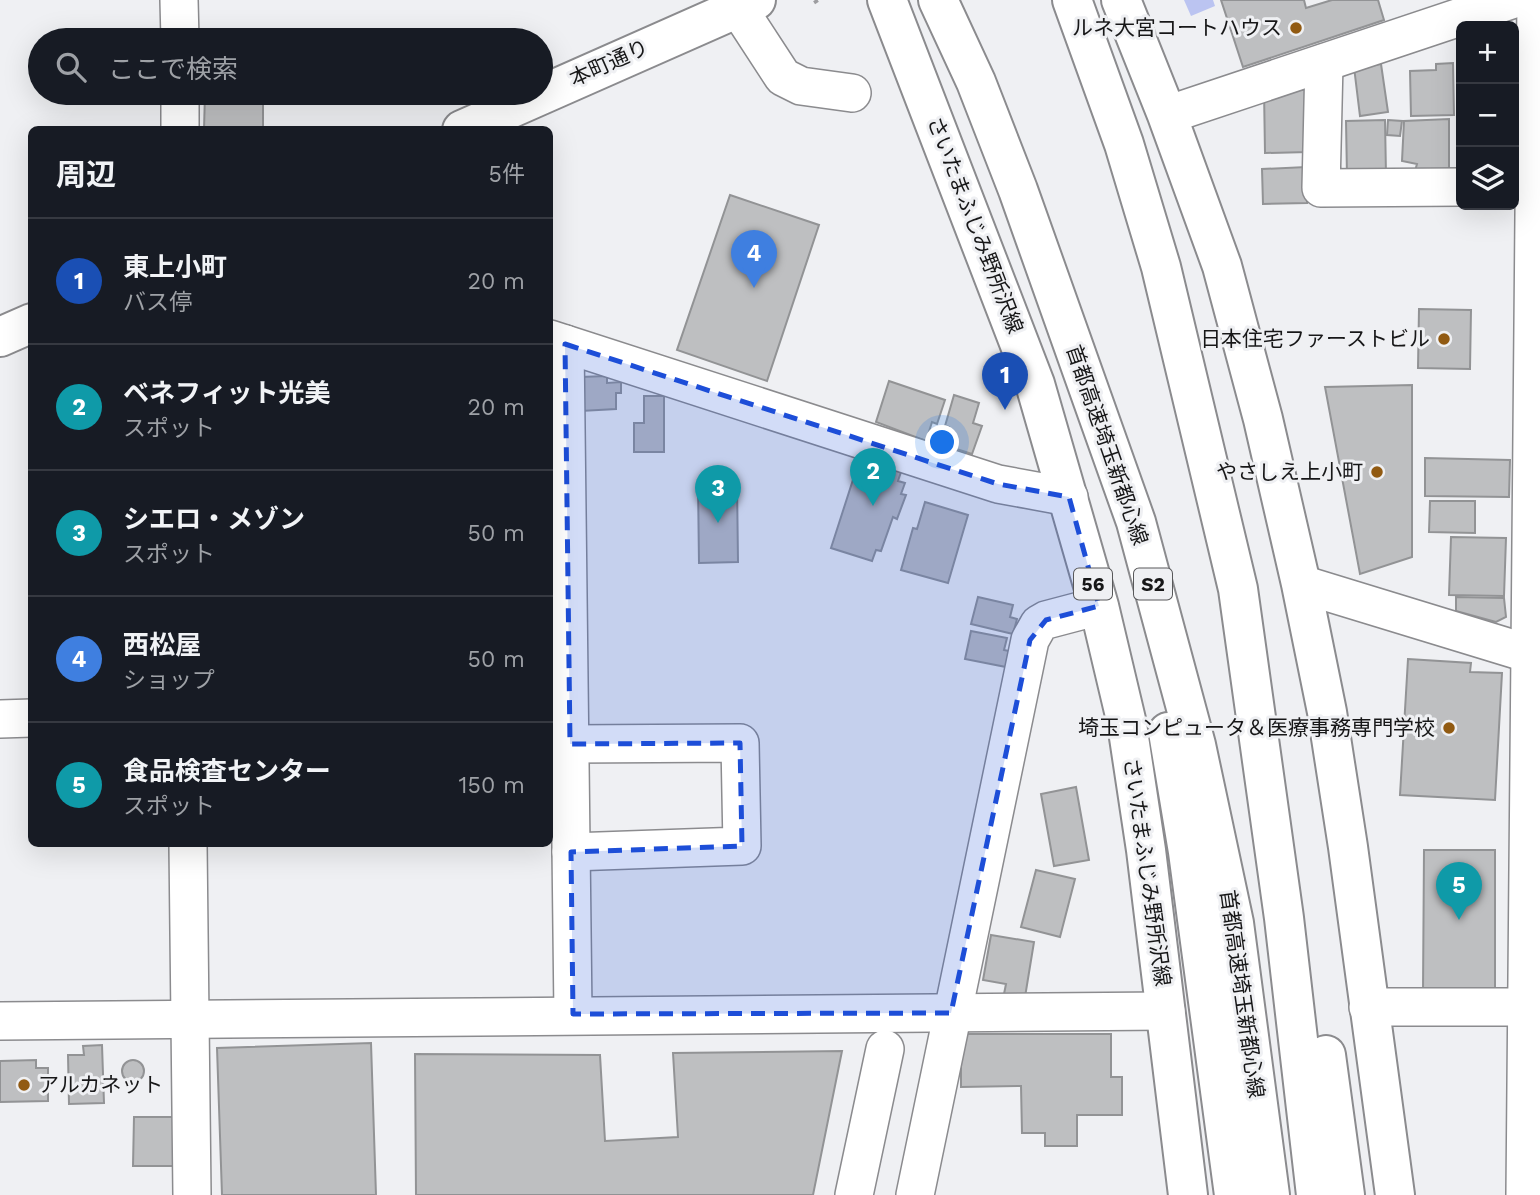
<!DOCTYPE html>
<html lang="ja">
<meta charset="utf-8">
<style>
:root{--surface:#171b24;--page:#20242c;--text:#f1f3f6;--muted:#9ea1a6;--line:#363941;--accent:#0f766e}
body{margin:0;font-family:"Work Sans","Noto Sans JP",sans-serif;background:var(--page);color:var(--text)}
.controls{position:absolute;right:21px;top:21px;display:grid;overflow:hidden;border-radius:10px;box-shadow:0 7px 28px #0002}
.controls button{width:63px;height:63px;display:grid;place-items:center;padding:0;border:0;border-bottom:2px solid var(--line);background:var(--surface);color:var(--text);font:35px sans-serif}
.you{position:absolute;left:943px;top:443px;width:24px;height:24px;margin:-18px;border:5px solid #fff;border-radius:50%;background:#1a73e8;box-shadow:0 0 0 10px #1a73e833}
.badge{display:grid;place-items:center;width:46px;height:46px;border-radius:50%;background:var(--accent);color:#fff;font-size:23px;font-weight:700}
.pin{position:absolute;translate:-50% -58px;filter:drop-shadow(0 2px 4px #0008)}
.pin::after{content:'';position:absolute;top:37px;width:24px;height:21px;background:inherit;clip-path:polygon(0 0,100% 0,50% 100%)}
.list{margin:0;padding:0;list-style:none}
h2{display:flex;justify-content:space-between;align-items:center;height:91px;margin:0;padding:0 28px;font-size:30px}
h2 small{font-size:23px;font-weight:400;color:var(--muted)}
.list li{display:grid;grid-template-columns:46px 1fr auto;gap:21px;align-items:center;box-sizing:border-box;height:126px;padding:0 28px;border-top:2px solid var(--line)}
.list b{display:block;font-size:26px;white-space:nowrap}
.list p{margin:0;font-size:23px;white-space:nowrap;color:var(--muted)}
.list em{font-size:23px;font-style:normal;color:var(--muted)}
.icon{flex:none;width:38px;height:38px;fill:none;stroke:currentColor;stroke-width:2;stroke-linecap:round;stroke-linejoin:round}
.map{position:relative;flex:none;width:1540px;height:1195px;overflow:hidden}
.search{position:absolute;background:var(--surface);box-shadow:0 7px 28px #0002;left:28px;top:28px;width:525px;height:77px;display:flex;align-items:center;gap:18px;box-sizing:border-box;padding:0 24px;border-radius:38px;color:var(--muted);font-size:26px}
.panel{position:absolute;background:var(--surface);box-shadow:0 7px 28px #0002;left:28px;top:126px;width:525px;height:721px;border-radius:10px}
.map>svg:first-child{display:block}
.green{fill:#bbc4f1}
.building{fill:#bebfc1;stroke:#929395;stroke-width:2}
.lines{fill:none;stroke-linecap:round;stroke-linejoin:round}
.minor-casing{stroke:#8b8b8e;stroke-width:40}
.major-casing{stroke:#8b8b8e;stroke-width:42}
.highway-casing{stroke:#8b8b8e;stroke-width:42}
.path{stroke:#9d9da0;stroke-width:4.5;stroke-dasharray:3.5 3.5;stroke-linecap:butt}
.minor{stroke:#fff;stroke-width:37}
.major{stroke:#fff;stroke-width:38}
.highway{stroke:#fff;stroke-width:38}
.marked{fill:#1d4ed8;fill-opacity:0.2;stroke:#1d4ed8;stroke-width:5;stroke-dasharray:14 9;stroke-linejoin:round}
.poi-dot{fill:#915a12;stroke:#eff0f3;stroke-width:2.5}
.labels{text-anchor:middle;stroke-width:6;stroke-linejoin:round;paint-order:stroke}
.shield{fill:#eff0f3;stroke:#58585a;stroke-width:2}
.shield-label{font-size:19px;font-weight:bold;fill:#171718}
.poi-label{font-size:21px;fill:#171718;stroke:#eff0f3;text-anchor:end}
.street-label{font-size:21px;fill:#171718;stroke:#eff0f3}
</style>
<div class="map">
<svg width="1540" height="1195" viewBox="0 0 1540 1195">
<rect width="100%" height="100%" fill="#eff0f3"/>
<polygon class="green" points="1184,0 1213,0 1215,6 1191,16"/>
<g class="building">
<polygon points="1221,0 1304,0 1306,8 1332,0 1378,0 1384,20 1243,67"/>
<polygon points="1453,63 1454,115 1411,116 1410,71 1436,70 1436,64"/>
<polygon points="1381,64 1388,112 1360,116 1354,67"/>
<polygon points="1264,90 1307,90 1308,152 1265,153"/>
<polygon points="205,93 263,93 263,130 204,130"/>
<polygon points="1449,119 1449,179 1415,171 1417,164 1402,161 1404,121"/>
<polygon points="1385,120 1386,175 1347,176 1346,121"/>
<polygon points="1388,120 1402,121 1400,136 1387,135"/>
<polygon points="1306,167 1307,203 1263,204 1262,169"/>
<polygon points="730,195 819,225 767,381 677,350"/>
<polygon points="1419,309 1471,310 1470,369 1418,368"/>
<polygon points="607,376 607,383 621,382 621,393 616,393 616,409 581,411 580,377"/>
<polygon points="889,381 945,400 937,424 932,422 926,441 876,422"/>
<polygon points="1412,385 1412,557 1360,574 1325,387"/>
<polygon points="954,395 979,403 973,423 982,426 972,454 944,445 949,427 945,426"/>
<polygon points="644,396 664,396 664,452 634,452 634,423 644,423"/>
<polygon points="860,458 901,472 898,481 905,483 901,494 906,495 897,519 893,517 881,551 876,550 872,561 831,548"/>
<polygon points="1425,458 1510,460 1509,497 1425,496"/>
<polygon points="737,483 738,562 699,563 698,484"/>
<polygon points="1430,501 1475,501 1475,533 1429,532"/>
<polygon points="925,502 968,515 948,583 901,570 913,528 917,529"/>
<polygon points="1451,537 1506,538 1504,596 1449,595"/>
<polygon points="978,597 1013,605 1010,617 1017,619 1013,634 971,624"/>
<polygon points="1456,597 1504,598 1506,617 1496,622 1456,611"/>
<polygon points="971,631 1007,638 1004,650 1009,651 1006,667 965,659"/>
<polygon points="1408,659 1471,663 1470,672 1502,673 1495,800 1400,795"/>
<polygon points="1076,787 1089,860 1054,866 1041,794"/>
<polygon points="1424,850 1495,850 1495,991 1423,991"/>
<polygon points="1036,870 1075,879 1060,937 1021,927"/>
<polygon points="991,935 1034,942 1025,997 1004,994 1006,984 983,980"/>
<polygon points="961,1034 1111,1034 1111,1077 1122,1077 1122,1115 1077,1115 1077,1146 1045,1146 1045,1133 1022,1133 1021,1086 961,1087"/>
<polygon points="371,1043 376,1195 222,1195 217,1048"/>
<polygon points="102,1045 104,1103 69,1104 68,1055 84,1055 83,1046"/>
<polygon points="842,1051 813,1195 416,1195 415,1054 600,1055 605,1141 678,1137 673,1053"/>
<circle cx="133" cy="1071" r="11"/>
<polygon points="36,1060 36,1068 48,1068 48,1101 0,1102 0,1061"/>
<polygon points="134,1117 174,1117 174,1166 133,1166"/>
</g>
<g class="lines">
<defs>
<g id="minor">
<polyline points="179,0 180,40"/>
<polyline points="738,8 783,77 801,86 852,93"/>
<polyline points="1324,63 1321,188 1461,187"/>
<polyline points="180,93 180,130"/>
<polyline points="1167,115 1511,0"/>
<polyline points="550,339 998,484 1069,497"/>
<polyline points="565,344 573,1014"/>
<polyline points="1301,584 1540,657"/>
<polyline points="0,719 32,718"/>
<polyline points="570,744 740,743 742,846 571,852"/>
<polyline points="188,844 192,1195"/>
<polyline points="1368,1007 1526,1007"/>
<polyline points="0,1021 1166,1011"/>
<polyline points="854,1195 885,1049"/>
<polyline points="915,1195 1030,640 1039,624 1046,620 1099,606"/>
<polyline points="1525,1195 1536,0"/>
</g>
<g id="major">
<polyline points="887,0 1035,384 1099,606 1127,724 1146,850 1188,1195"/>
<polyline points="1121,0 1167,115 1222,266 1263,419 1301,584 1327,712 1348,847 1395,1195"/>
<polyline points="462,130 756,0"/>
<polyline points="0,337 32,323"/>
</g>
<g id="highway">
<polyline points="938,0 976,82 1018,190 1136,522 1196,745 1234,923 1270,1195"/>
<polyline points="1072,0 1124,144 1161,267 1238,589 1284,918 1316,1195"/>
<polyline points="1168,732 1188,852 1234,1195"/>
<polyline points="1326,1055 1345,1195"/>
</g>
</defs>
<use href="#minor" class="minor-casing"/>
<use href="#major" class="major-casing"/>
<use href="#highway" class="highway-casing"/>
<polyline class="path" points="815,0 817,3"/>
<use href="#minor" class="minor"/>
<use href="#major" class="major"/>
<use href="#highway" class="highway"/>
</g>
<path class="marked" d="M565,344L998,484L1069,497L1099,606L1046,620L1030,640L951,1013L573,1014L571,852L742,846L740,743L570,744Z"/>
<g class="poi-dot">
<circle cx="1296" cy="28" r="7"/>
<circle cx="1444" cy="339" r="7"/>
<circle cx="1377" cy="472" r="7"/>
<circle cx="1449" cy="728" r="7"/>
<circle cx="24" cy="1085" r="7"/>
</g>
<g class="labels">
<g class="shield">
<rect x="1074" y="568.5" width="38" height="31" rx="5"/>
<rect x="1134" y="568.5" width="38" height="31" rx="5"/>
</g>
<g class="shield-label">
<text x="1093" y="591">56</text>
<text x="1153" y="591">S2</text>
</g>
<g class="poi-label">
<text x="1282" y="35">ルネ大宮コートハウス</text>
<text x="1430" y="346">日本住宅ファーストビル</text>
<text x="1363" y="479">やさしえ上小町</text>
<text x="1435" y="735">埼玉コンピュータ＆医療事務専門学校</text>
<text x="38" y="1092" text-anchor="start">アルカネット</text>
</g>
<g class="street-label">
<text transform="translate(609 63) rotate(-24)" y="7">本町通り</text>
<text transform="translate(975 225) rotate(69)" y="7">さいたまふじみ野所沢線</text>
<text transform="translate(1107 445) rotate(71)" y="7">首都高速埼玉新都心線</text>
<text transform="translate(1147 872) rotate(82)" y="7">さいたまふじみ野所沢線</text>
<text transform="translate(1242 994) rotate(82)" y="7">首都高速埼玉新都心線</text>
</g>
</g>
</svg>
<div class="controls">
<button>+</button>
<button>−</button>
<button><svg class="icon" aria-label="layers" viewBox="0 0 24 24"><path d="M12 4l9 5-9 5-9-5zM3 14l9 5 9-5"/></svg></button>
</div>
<div class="you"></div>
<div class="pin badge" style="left:1005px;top:410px;background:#1a4fb4">1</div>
<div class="pin badge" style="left:873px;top:506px;background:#0f9aa8">2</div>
<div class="pin badge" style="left:718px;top:523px;background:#0f9aa8">3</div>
<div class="pin badge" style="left:754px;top:288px;background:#3f7fe0">4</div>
<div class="pin badge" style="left:1459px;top:920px;background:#0f9aa8">5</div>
<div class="search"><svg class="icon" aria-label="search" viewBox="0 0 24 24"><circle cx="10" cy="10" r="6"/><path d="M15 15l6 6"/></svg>ここで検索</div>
<section class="panel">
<h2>周辺<small>5件</small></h2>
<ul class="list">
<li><span class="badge" style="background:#1a4fb4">1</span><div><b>東上小町</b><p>バス停</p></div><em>20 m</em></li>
<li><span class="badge" style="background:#0f9aa8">2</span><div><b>ベネフィット光美</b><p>スポット</p></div><em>20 m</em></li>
<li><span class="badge" style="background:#0f9aa8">3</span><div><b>シエロ・メゾン</b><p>スポット</p></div><em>50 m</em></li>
<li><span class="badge" style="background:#3f7fe0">4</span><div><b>西松屋</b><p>ショップ</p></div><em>50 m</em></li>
<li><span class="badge" style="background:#0f9aa8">5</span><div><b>食品検査センター</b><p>スポット</p></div><em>150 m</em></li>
</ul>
</section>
</div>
